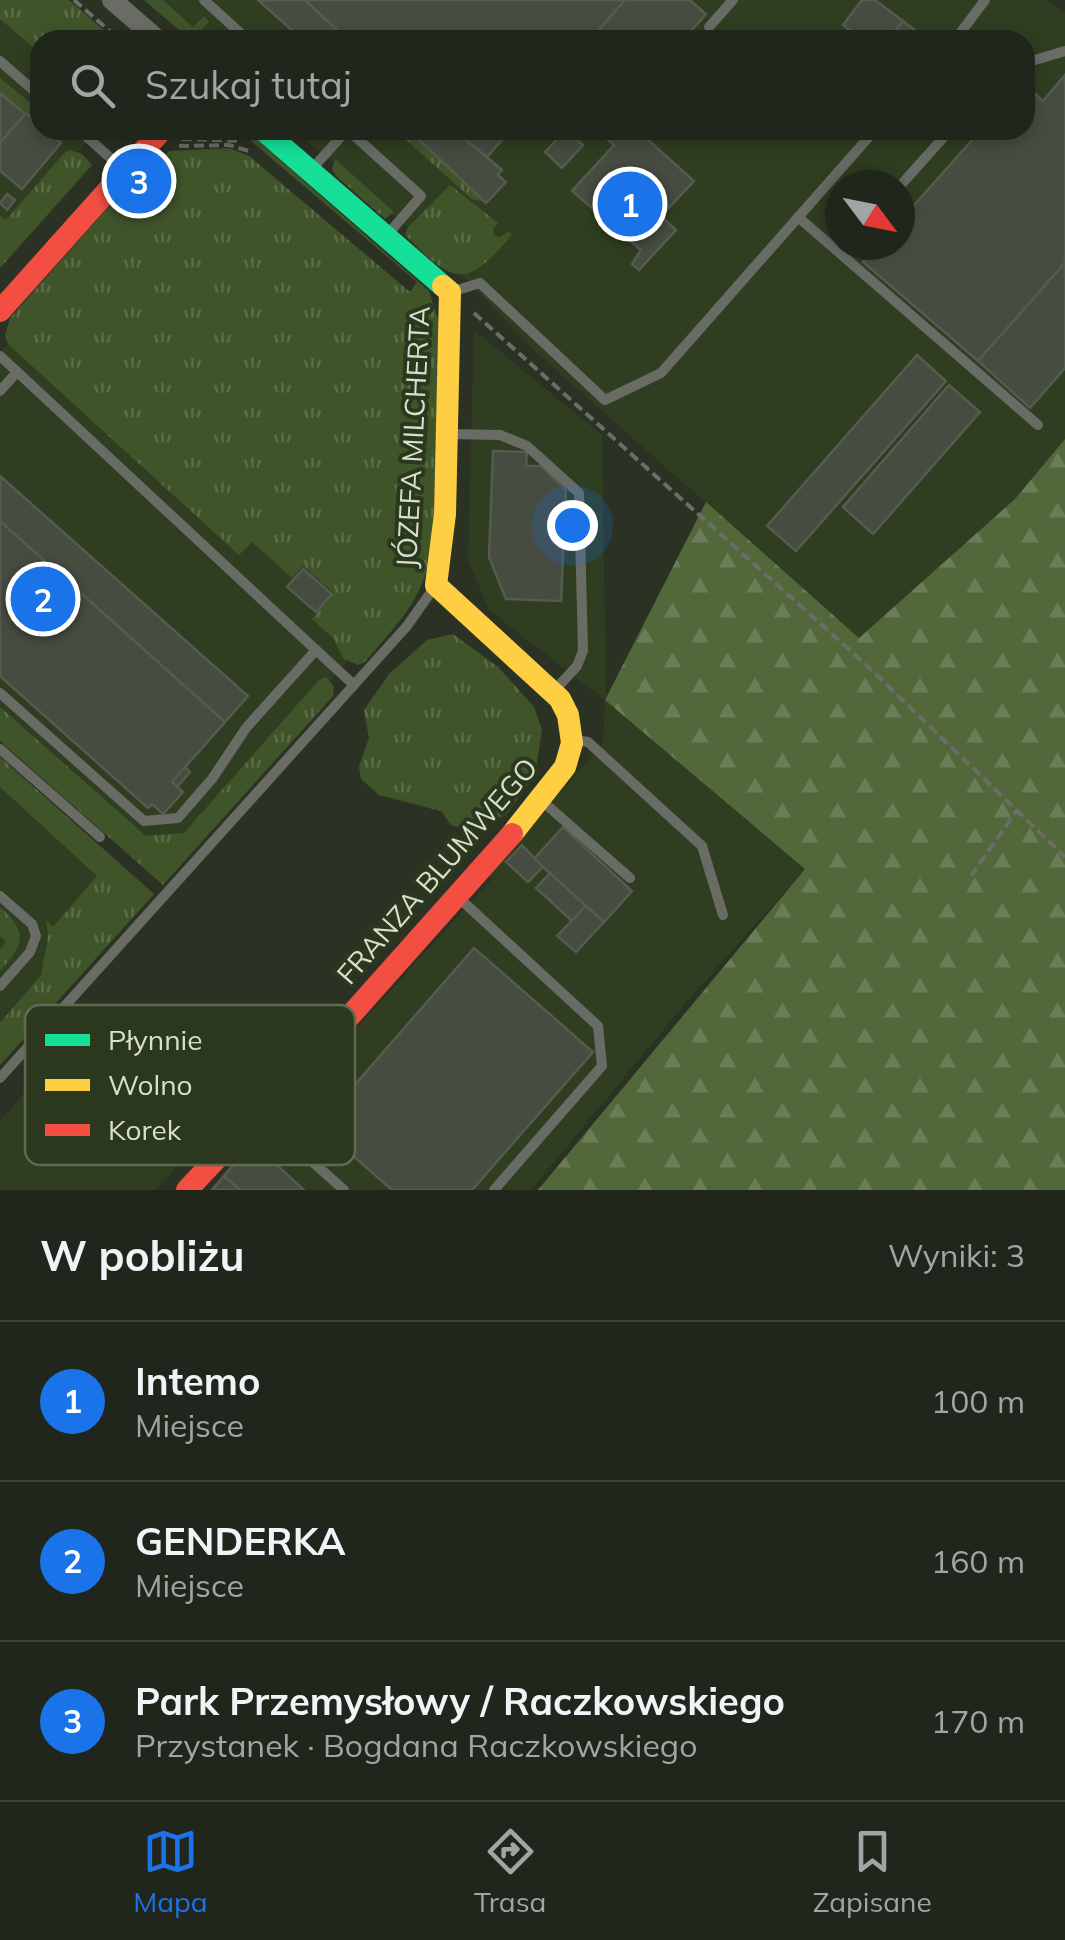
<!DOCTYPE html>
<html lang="pl">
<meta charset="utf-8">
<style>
:root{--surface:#20261b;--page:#282e24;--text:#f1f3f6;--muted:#a2a5a3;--line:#3d433a;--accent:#1a73e8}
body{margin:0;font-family:Mulish,sans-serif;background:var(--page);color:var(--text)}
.compass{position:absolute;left:825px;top:170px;width:90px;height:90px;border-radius:50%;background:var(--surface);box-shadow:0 5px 15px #0003;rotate:122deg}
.you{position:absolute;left:572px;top:525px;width:35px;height:35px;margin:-25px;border:8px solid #fff;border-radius:50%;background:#1a73e8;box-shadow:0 0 0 15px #1a73e833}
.badge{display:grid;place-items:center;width:65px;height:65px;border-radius:50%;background:var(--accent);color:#fff;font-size:32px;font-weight:700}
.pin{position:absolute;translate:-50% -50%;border:5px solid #fff;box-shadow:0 2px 10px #0006}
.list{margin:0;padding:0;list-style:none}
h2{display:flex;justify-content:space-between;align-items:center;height:130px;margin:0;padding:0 40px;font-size:42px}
h2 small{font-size:32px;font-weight:400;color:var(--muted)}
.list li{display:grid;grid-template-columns:65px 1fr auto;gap:30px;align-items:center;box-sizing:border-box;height:160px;padding:0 40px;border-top:2px solid var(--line)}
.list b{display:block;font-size:38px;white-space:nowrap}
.list p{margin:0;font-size:32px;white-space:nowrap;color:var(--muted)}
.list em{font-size:32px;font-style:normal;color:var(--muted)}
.icon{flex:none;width:55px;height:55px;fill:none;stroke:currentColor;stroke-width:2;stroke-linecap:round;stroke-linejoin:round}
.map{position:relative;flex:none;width:1065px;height:1190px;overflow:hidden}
.search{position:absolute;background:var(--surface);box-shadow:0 5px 15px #0003;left:30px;right:30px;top:30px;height:110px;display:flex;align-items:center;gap:25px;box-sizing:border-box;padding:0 35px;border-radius:30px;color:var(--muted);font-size:38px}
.sheet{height:610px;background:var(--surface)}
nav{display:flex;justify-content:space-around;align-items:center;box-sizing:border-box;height:140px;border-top:2px solid var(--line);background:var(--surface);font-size:28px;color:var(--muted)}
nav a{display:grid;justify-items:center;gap:5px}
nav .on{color:var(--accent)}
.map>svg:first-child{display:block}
.built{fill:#2f3e20;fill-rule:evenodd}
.grass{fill:url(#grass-tufts)}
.forest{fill:url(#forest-firs)}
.garden{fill:#40542a}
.building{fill:#464c40;stroke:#555b4f;stroke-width:2.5}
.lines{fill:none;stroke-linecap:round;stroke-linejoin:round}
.path{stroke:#6b6e67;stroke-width:4;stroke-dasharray:10 5;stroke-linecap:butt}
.lane{stroke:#696c65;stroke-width:10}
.street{stroke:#696c65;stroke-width:20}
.fast{stroke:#16e098;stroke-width:22}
.slow{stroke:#ffcf43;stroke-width:22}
.jam{stroke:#f24e42;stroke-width:22}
.labels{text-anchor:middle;stroke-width:8;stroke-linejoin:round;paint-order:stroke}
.street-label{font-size:28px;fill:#d7dfcf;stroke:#2b381e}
.key{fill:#2b381e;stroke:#5f6a53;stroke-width:2.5}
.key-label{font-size:28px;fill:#d7dfcf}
</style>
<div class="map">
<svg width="1065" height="1190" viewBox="0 0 1065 1190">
<defs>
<pattern id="grass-tufts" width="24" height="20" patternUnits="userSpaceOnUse" patternTransform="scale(2.5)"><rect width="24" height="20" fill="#40542a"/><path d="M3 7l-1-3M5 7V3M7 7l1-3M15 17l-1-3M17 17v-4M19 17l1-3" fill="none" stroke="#5b6c48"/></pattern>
<pattern id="forest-firs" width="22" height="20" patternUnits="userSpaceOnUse" patternTransform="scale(2.5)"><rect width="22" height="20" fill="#52683b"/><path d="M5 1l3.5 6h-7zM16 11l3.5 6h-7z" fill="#6a7d56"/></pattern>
</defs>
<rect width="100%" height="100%" fill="#2b3224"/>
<g class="built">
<polygon points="0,0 40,40 40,130 97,130 0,239"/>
<path d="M145,0H1045L1065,13V439L1015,499L859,638L540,356L457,270L295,130H1025V40H191ZM840,185H900V245H840Z"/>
<polygon points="174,158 398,605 183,844 132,841 0,725 0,353"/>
<polygon points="474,330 602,435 606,700 806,868 682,1007 531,1190 208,1190 492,879 487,874 603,744 605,700 489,610 468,560"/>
<polygon points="0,777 113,877 0,1044"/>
<polygon points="79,1033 199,1142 156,1190 0,1190 0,1121"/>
</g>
<g class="grass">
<polygon points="0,0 69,0 115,40 40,40 40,53 0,19"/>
<polygon points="0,78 33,105 28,115 0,93"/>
<polygon points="395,130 408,134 410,131 484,201 473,200"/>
<path d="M255,138L429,291L439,323L433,547C422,601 400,621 365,662L358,665L344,659L333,638L312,619L334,593L303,566L292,578L252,542L239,555L8,344L5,336L10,318L119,195L125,199L169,151L229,148L249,156L410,292L417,282L251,141Z"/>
<polygon points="71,150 82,154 92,165 0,268 0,216 6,220 66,151"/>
<polygon points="335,159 394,212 385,219 336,176 332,169"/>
<path d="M450,185L498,223L493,229L494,236L501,237L508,231L512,235C465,290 455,285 405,235L408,227Z"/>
<polygon points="453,634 498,667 534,707 542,729 535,775 506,815 485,824 461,828 451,825 441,811 379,795 361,779 359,767 369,738 364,710 389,674 427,640"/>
<polygon points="326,677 334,687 333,696 163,885 0,741 0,707 146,836 184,833 319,680"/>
<path d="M0,757L154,894L0,1065V1023L42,974C42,953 53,941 45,920L53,927L97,876L0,787Z"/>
<path d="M0,907C29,933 24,945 0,971V949L6,942L0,936Z"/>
</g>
<polygon class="forest" points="1065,439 1065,1190 538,1190 805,869 605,700 706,502 859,638 1015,499"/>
<polygon class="garden" points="144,0 163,0 193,27 204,16 209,21 199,33 207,40 178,40 174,37 179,30"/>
<g class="building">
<polygon points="258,0 305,0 348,40 303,40"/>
<polygon points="305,0 625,0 590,40 348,40"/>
<polygon points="625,0 690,0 706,14 683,40 590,40"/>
<polygon points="862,0 875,0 903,21 888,40 862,40 843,25"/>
<polygon points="903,21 928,40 888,40"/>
<polygon points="1065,75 1065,263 978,361 863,262 879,245 900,245 900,221 981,130 1025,130 1025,85 1043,101"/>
<polygon points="0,93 25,114 0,143"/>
<polygon points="26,113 40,125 40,130 46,130 61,143 22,189 0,171 0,143"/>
<polygon points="403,130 454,130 502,170 498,175 506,182 486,203 410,131 408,134"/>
<polygon points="454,130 511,130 487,157"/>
<polygon points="566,130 583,145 562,168 545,152"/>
<polygon points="603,130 637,130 694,181 661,216 676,230 639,270 632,264 641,250 572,191 614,145 600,133"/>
<polygon points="7,194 15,200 7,210 0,203"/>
<polygon points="1065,263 1065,368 1030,408 978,361"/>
<polygon points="917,355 946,381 796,551 767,526"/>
<polygon points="949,385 980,412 873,534 843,507"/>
<polygon points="493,451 527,452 526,466 541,466 566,490 561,601 506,599 489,557"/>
<polygon points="0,476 248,696 225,722 0,521"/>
<polygon points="0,521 225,722 172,782 183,792 163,814 152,804 148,808 0,676"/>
<polygon points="303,569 332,594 316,612 287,587"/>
<polygon points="185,767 190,772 177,787 172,782"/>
<polygon points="563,827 632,891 604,922 534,859"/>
<polygon points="522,845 543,867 528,882 506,862"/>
<polygon points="550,873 586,906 572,921 536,888"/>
<polygon points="586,906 604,922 576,952 557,936"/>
<polygon points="474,948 593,1052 472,1190 392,1190 319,1126"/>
<polygon points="253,1143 304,1190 240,1190 224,1176"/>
<polygon points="224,1176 240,1190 212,1190"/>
</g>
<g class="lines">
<g class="path">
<polyline points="74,0 120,40"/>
<polyline points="182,139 242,141"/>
<polyline points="179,146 229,145 249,151"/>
<polyline points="474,313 862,661 1065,857"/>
<polyline points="971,876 1017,810"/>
</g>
<g class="lane">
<polyline points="204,0 248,40"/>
<polyline points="709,27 733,0"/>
<polyline points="955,40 985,0"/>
<polyline points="0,61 40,96"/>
<polyline points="1025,63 1065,51"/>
<polyline points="79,130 124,170"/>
<polyline points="348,130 421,196 388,234"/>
<polyline points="311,170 347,130"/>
<polyline points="900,186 950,130"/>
<polyline points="798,217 1038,425"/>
<polyline points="454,291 480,283 605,400 661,373 875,130"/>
<polyline points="0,356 316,650 246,728 212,779 178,818 144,821 0,693"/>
<polyline points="0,391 17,372"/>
<polyline points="447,434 500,435 527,446 579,493 583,651 577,666 555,690"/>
<polyline points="316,650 354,685"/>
<polyline points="574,740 588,742 702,846 723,915"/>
<polyline points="0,749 100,837"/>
<polyline points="542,801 630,878"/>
<polyline points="0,896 32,924 36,936 30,952 0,986"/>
<polyline points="459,898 598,1026 602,1066 494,1190"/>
<polyline points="0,1078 407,626 433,589"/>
<polyline points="259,1114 344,1190"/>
</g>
<polyline class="street" points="112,0 158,40"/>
<polyline class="fast" points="263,130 443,286"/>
<polyline class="slow" points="443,286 450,292 445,514 436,585 560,699 568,715 572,743 565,767 512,834"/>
<g class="jam">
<polyline points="0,311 162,130"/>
<polyline points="187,1190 341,1026 512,834"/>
</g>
</g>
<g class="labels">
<g class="street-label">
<text transform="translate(413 437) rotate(-87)" y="10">JÓZEFA MILCHERTA</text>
<text transform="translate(437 871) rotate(-49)" y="10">FRANZA BLUMWEGO</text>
</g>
</g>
<rect x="25" y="1005" width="330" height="160" rx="15" class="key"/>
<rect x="45" y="1034" width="45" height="12" fill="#16e098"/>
<rect x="45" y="1079" width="45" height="12" fill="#ffcf43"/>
<rect x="45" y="1124" width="45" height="12" fill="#f24e42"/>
<g class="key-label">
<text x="108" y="1050">Płynnie</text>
<text x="108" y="1095">Wolno</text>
<text x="108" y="1140">Korek</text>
</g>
</svg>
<svg class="compass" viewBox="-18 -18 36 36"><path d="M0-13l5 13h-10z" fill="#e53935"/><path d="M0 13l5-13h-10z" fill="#a2a5a3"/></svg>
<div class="you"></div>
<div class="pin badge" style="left:630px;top:204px">1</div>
<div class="pin badge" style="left:43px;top:599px">2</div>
<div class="pin badge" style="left:139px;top:181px">3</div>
<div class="search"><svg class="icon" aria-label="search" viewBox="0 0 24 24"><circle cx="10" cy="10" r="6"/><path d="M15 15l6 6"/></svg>Szukaj tutaj</div>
</div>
<section class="sheet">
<h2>W pobliżu<small>Wyniki: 3</small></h2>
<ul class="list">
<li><span class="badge">1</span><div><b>Intemo</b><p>Miejsce</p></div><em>100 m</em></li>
<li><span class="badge">2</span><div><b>GENDERKA</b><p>Miejsce</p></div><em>160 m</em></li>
<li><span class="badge">3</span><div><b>Park Przemysłowy / Raczkowskiego</b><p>Przystanek · Bogdana Raczkowskiego</p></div><em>170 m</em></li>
</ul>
</section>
<nav>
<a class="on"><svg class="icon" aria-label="map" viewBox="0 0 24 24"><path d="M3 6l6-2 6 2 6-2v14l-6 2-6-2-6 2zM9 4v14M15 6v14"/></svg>Mapa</a>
<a><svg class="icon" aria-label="directions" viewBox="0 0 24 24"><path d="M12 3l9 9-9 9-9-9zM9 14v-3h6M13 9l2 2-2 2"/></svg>Trasa</a>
<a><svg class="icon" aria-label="saved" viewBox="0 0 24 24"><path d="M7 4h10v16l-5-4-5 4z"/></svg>Zapisane</a>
</nav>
